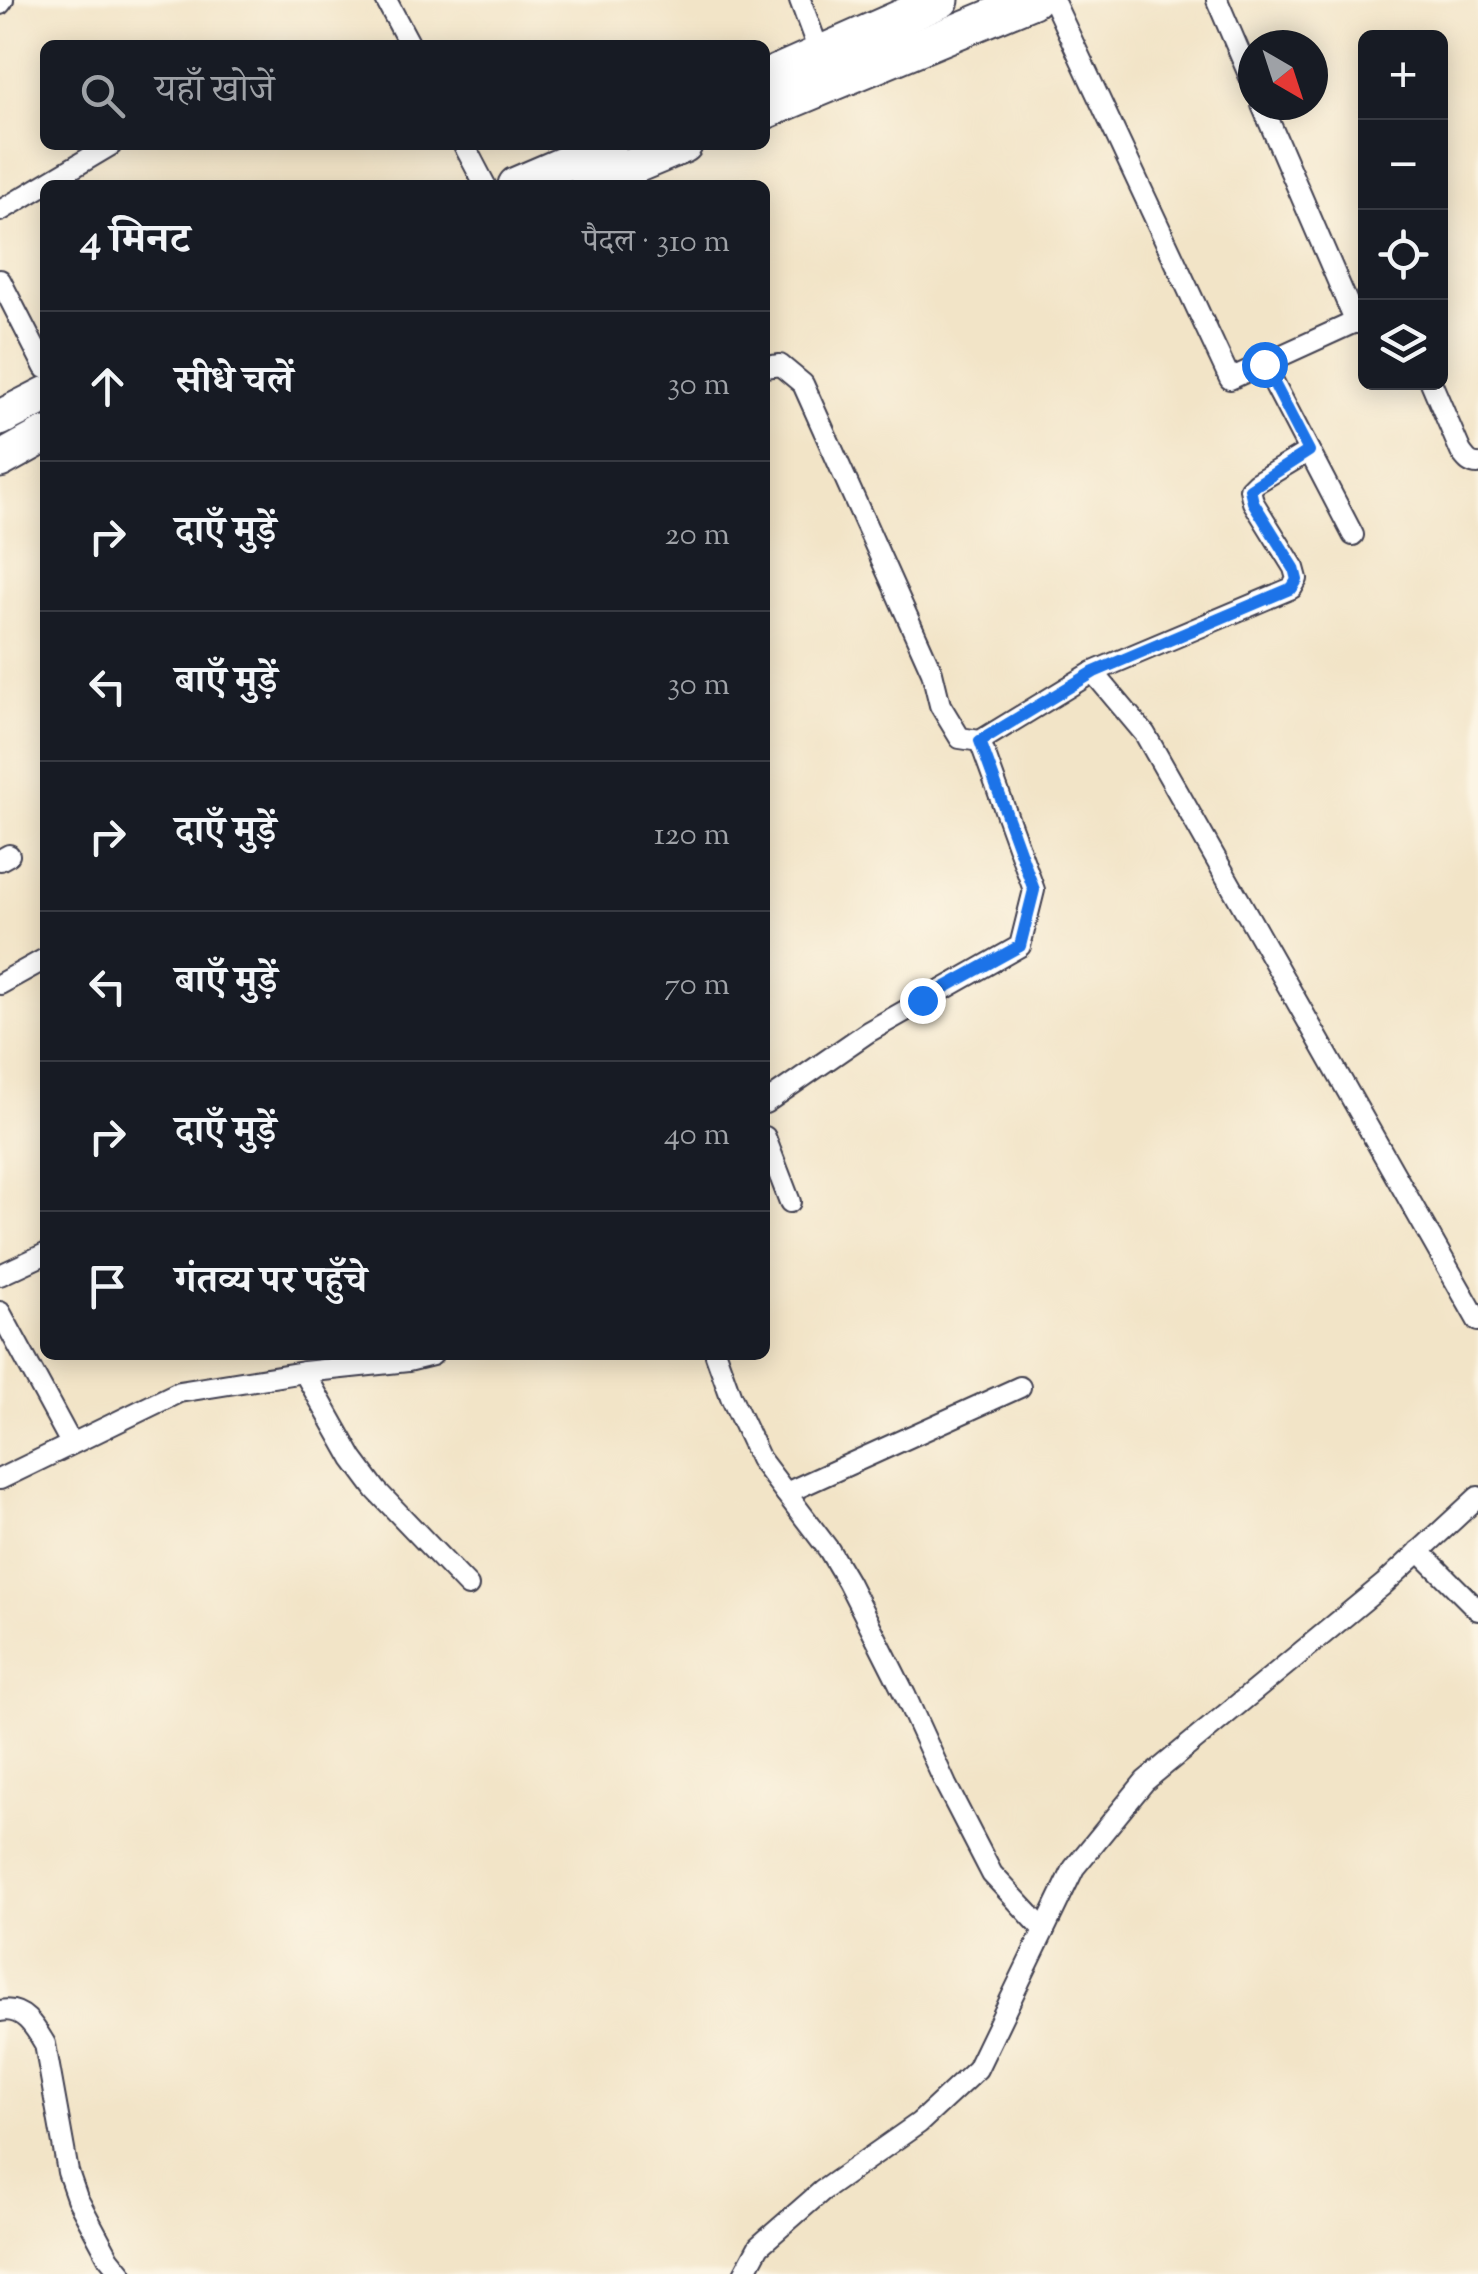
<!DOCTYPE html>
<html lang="hi">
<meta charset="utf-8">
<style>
:root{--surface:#171b24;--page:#20242c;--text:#f1f3f6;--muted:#9ea1a6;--line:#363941}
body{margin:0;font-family:"Sorts Mill Goudy","Noto Serif Devanagari",serif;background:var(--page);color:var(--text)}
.controls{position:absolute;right:30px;top:30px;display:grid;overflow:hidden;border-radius:15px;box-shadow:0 5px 25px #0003}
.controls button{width:90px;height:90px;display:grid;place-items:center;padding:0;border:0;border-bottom:2px solid var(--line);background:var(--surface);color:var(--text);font:50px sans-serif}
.compass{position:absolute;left:1238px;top:30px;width:90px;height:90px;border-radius:50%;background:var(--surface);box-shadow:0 5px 25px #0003;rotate:141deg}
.stop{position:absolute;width:30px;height:30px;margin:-22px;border:8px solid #1a73e8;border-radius:50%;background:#fff}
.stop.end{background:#1a73e8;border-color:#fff;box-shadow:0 2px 10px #0008}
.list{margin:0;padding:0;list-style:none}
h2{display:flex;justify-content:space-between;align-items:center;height:130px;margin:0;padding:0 40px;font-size:42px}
h2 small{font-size:32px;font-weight:400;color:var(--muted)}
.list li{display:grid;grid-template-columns:65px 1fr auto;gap:30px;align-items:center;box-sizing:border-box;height:150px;padding:0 40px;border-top:2px solid var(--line)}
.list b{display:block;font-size:38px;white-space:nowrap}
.list em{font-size:32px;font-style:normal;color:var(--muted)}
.icon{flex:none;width:55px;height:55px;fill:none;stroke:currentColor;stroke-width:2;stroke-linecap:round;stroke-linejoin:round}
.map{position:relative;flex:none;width:1478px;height:2274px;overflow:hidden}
.search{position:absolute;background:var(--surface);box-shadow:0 5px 25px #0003;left:40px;top:40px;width:730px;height:110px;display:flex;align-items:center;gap:25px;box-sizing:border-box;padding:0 35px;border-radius:15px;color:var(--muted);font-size:38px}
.panel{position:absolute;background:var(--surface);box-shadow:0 5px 25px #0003;left:40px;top:180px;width:730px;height:1180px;border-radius:15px}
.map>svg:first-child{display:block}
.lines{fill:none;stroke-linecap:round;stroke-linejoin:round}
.minor-casing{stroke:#413f50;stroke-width:24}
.trunk-casing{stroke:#413f50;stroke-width:39}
.minor{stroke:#fff;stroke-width:20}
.trunk{stroke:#fff;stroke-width:35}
.route{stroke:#1a73e8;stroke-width:12}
</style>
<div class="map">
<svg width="1478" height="2274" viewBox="0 0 1478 2274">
<rect width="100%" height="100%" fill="#fcf5e5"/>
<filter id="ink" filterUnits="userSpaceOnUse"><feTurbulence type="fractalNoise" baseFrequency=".01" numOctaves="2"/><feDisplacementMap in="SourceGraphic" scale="20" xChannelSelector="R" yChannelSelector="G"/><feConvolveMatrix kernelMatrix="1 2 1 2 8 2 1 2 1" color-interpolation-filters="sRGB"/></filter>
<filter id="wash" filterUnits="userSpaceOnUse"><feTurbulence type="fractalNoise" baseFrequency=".0048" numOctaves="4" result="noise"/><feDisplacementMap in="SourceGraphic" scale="40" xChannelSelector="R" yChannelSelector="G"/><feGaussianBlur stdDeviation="2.25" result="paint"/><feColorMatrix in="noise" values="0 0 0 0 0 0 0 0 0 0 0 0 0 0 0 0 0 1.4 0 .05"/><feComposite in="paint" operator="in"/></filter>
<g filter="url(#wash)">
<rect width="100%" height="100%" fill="#f2e4c7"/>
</g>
<g filter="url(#ink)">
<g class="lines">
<defs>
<g id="minor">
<polyline points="386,0 410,45"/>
<polyline points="800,0 820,54"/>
<polyline points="1053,0 1230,379 1366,317"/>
<polyline points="1217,0 1253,84"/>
<polyline points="0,4 3,0"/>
<polyline points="1262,105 1356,323"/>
<polyline points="464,145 485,185"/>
<polyline points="0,211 111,145"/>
<polyline points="0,280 45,368"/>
<polyline points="1264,364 1353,535"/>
<polyline points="765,367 780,365 803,384 932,672 940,705 960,738 980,741 1093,672 1292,588 1297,579 1294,568 1253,502 1250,489 1256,483 1309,451"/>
<path d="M1431,382L1461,452C1466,458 1469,464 1478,464"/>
<polyline points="1093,672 1145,734 1478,1321"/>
<polyline points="0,860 9,855"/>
<polyline points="0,984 45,959"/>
<polyline points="765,1103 868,1032 1020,946 1034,890 980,741"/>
<polyline points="765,1137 790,1202"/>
<polyline points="0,1275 45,1254"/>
<polyline points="0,1312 71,1443"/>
<polyline points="716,1355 731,1397 760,1459 829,1550 848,1582 905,1695 946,1785 992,1874 1044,1930"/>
<polyline points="304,1372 353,1459 376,1490 468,1586"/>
<polyline points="0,1479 179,1392 304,1372 408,1361 432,1355"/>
<polyline points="786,1493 1020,1387"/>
<polyline points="1419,1551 1478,1610"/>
<path d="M0,2011C23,2006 35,2027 45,2044L68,2172L77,2198L109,2258L122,2274"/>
<polyline points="744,2274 759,2246 822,2191 919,2123 977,2069 1074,1868 1145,1781 1384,1584 1478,1497"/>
</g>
<g id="trunk">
<polyline points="765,78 941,0"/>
<polyline points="765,111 1033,0"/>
<polyline points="516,185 609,145"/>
<polyline points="588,185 684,145"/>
<polyline points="0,418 45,395"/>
<polyline points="0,460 45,435"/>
</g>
</defs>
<use href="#minor" class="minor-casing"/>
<use href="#trunk" class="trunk-casing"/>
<use href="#minor" class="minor"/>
<use href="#trunk" class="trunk"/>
</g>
</g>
<g class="lines" filter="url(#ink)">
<polyline class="route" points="922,1000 1020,946 1034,890 980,741 1094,672 1292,588 1297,580 1294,568 1253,502 1250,489 1309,451 1264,364"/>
</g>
</svg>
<div class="controls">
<button>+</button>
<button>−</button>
<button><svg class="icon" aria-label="locate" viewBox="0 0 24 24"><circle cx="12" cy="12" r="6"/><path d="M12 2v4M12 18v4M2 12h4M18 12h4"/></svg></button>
<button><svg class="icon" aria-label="layers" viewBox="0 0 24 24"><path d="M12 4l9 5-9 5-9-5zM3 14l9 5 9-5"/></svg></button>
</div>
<svg class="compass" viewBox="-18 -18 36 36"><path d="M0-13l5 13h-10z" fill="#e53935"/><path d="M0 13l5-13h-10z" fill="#9ea1a6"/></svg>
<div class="stop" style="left:1264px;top:364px"></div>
<div class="stop end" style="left:922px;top:1000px"></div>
<div class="search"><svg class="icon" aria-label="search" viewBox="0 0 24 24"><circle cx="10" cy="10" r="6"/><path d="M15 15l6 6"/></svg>यहाँ खोजें</div>
<section class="panel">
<h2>4 मिनट<small>पैदल · 310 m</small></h2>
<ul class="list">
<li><svg class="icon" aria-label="ahead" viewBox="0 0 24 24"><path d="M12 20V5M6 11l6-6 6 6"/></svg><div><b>सीधे चलें</b></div><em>30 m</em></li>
<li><svg class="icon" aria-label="right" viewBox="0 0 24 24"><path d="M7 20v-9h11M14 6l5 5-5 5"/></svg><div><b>दाएँ मुड़ें</b></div><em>20 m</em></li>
<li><svg class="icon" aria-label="left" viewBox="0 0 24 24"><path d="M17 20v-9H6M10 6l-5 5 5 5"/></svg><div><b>बाएँ मुड़ें</b></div><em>30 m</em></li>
<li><svg class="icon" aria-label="right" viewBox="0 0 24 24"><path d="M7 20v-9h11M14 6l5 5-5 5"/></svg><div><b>दाएँ मुड़ें</b></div><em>120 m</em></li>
<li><svg class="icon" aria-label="left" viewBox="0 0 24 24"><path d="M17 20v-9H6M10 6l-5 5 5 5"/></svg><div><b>बाएँ मुड़ें</b></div><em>70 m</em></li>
<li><svg class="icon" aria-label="right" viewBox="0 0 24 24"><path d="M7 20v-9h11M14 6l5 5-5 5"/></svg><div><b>दाएँ मुड़ें</b></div><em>40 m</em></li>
<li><svg class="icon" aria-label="arrive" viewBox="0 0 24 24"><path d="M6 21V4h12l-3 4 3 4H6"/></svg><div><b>गंतव्य पर पहुँचे</b></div></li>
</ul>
</section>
</div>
